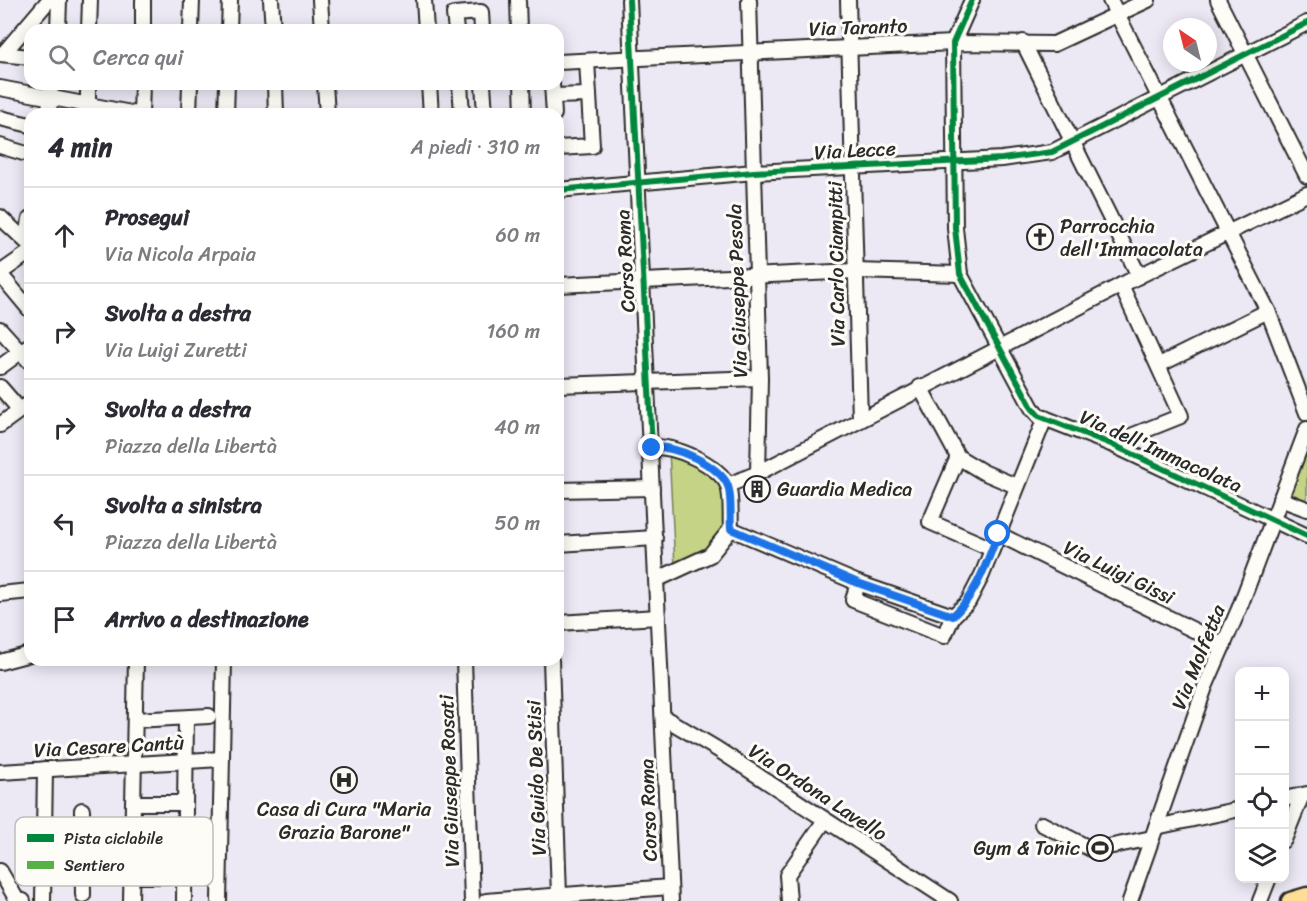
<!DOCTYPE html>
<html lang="it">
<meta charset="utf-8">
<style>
:root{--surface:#fff;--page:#f2f2f3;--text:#2b2b33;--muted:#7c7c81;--line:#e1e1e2}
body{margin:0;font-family:Sriracha,sans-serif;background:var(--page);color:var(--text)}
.controls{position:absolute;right:18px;bottom:18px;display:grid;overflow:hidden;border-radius:12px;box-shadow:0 3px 15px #0003}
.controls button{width:54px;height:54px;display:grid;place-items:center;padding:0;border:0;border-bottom:2px solid var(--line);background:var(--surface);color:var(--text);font:30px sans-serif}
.compass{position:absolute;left:1163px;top:18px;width:54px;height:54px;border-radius:50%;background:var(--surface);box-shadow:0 3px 15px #0003;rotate:325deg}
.stop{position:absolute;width:18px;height:18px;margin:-14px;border:4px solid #1a73e8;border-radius:50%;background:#fff}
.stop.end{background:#1a73e8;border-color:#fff;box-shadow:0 2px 6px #0008}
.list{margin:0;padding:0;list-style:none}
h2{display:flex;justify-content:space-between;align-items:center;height:78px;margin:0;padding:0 24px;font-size:26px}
h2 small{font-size:20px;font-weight:400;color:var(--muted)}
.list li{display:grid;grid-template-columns:39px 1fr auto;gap:18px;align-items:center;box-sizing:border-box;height:96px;padding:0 24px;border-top:2px solid var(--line)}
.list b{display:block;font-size:22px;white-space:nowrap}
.list p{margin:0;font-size:20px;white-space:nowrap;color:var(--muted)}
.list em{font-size:20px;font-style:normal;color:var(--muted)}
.icon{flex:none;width:33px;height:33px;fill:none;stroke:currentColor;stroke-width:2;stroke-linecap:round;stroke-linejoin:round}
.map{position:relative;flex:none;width:1307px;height:901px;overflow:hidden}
.search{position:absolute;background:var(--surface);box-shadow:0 3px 15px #0003;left:24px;top:24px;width:540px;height:66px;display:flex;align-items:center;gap:15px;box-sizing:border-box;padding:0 21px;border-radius:18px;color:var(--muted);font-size:22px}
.panel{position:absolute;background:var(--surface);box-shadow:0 3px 15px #0003;left:24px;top:108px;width:540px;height:558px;border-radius:18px}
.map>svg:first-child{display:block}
.green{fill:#c5d387;stroke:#787f59;stroke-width:1.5}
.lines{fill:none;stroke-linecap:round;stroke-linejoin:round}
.minor-casing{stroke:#2b2b2b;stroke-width:18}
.major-casing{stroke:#2b2b2b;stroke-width:21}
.minor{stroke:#fdfcf7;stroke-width:14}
.major{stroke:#ffdd96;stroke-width:16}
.quiet{stroke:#56b246;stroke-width:4.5;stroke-dasharray:9 4.5;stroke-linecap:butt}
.cycleway-casing{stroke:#fdfcf7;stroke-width:10}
.cycleway{stroke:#00873e;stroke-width:6}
.route{stroke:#1a73e8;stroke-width:8}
.labels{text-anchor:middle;stroke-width:6;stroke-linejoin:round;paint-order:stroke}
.street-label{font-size:20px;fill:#2b2b2b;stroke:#fdfcf7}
.poi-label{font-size:20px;fill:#2b2b2b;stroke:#fdfcf7;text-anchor:start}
.key{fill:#fdfcf7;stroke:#bebdba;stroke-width:1.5}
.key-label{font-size:16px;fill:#2b2b2b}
</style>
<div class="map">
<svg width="1307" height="901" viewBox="0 0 1307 901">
<rect width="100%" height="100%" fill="#ece8f4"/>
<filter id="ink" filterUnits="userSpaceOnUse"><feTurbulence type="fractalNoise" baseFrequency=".0167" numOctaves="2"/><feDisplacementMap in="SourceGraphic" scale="12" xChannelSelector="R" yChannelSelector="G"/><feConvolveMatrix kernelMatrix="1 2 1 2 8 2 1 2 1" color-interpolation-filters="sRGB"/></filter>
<g filter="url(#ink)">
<g class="green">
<polygon points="1307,448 1307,501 1288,492"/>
<polygon points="669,450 694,461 724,485 727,524 709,551 675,567"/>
</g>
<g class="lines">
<defs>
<g id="minor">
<polyline points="271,0 273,30"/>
<polyline points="320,0 322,30"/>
<polyline points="424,0 426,30"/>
<polyline points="518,0 519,30"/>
<polyline points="629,0 671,901"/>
<polyline points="749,0 760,378 758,473"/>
<polyline points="848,0 860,419"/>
<polyline points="972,0 953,43 955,228 960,274 1032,408 1039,416 1111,444 1307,536"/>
<polyline points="1110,0 1268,311 1307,413"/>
<polyline points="1218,0 1307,176"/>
<polyline points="58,30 59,0"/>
<polyline points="89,30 90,0"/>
<polyline points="143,30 143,0"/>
<polyline points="191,30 192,0"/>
<polyline points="229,30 230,0"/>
<polyline points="456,30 454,14 481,12 482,30"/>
<polyline points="1023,42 1139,276"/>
<polyline points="0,54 30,57"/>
<polyline points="3,54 49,0"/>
<polyline points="587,61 589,95"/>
<polyline points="558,62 953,43 1054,44 1148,0"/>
<polyline points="275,84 276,114"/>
<polyline points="325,84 327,114"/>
<polyline points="429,84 431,114"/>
<polyline points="460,84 462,114"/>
<polyline points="483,84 485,114"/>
<polyline points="522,84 523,114"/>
<polyline points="552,84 554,114"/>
<polyline points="0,88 136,114"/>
<polyline points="553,96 589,95 592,146 558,148"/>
<polyline points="49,114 51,84"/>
<polyline points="88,114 88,84"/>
<polyline points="141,114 142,84"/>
<polyline points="189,114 190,84"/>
<polyline points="226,114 227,84"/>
<polyline points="0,118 30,125"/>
<polyline points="0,146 30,155"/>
<polyline points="558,190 754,172 1002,159 1052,152 1307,23"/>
<polyline points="0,217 30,245"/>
<polyline points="25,239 30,219"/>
<polyline points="0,273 30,252"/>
<polyline points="0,274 30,310"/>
<polyline points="558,285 855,271 960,274"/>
<polyline points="0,329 30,362"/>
<polyline points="1159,365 1268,311"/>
<polyline points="0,367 30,345"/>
<polyline points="558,385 760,378"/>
<polyline points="0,387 20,410"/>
<polyline points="920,387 958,457"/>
<polyline points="0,425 30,403"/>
<polyline points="1111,444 1181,416 1121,285"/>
<path d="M652,448C672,443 721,466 728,486C732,498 730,516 731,529L710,555L658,579"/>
<polyline points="958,457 930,522 992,549"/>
<polyline points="958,457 983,472 1016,486"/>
<polyline points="728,485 758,473 1139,276 1307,194"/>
<polyline points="558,490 652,488"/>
<polyline points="1280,499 1307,509"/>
<polyline points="731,529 858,583 953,616"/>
<polyline points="998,534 1224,645"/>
<polyline points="558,544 655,538"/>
<polyline points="858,583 853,600 944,636 953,616 968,602 982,575 1045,418"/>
<polyline points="0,594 30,591"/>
<polyline points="558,623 658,617"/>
<polyline points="464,660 472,901"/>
<polyline points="551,660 559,896"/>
<polyline points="0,662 30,654"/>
<polyline points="663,717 717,749 950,901"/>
<polyline points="135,720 209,716"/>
<polyline points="0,772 221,759"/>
<polyline points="1284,799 1307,794"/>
<polyline points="134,803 185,803"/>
<polyline points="82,810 83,895"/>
<polyline points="1042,824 1093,850 1152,838"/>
<polyline points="1156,827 1240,809"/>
<polyline points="133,839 184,840"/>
<polyline points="1284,840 1302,795"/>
<polyline points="0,871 17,900 23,901"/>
<polyline points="132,876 195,876"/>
<polyline points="43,901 45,769"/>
<polyline points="131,901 136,660"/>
<polyline points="184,901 186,718"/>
<polyline points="219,901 224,660"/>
<polyline points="486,901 670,887"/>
<polyline points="789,901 787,875 825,820"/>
<polyline points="1130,901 1205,687 1239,609 1307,429"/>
<polyline points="1260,901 1269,878"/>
</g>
<polyline id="major" points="1290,901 1307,896"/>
</defs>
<use href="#minor" class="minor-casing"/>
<use href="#major" class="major-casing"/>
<use href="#minor" class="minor"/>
<use href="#major" class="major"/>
<polyline class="quiet" points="83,851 132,850"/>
<defs>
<g id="cycleway">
<polyline points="629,0 652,448"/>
<polyline points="972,0 953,43 955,228 960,274 1032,408 1039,416 1111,444 1307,536"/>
<polyline points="558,190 754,172 1002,159 1052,152 1307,23"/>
</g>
</defs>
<use href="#cycleway" class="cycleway-casing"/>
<use href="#cycleway" class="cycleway"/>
</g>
</g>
<g class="lines" filter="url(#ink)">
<path class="route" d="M652,448C672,443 721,466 728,486C732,498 730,516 731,529L858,583L953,616C977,593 986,564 998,534"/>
</g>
<defs>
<symbol id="church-ring" viewBox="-11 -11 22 22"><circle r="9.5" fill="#fdfcf7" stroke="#2b2b2b" stroke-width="1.5"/><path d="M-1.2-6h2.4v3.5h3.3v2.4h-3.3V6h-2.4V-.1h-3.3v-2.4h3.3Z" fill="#2b2b2b"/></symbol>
<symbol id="building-ring" viewBox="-11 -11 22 22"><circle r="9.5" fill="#fdfcf7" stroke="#2b2b2b" stroke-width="1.5"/><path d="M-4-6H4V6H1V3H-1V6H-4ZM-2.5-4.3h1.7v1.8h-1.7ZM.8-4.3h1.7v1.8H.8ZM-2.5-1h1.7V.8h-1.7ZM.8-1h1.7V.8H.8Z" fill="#2b2b2b"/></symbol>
<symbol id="hospital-ring" viewBox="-11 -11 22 22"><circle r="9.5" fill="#fdfcf7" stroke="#2b2b2b" stroke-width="1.5"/><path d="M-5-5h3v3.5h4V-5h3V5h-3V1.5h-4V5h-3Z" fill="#2b2b2b"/></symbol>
<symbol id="stadium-ring" viewBox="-11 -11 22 22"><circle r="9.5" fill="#fdfcf7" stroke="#2b2b2b" stroke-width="1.5"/><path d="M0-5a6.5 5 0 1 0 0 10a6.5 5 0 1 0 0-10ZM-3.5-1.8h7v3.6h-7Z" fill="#2b2b2b"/></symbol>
</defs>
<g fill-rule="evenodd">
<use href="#church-ring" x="1025" y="222" width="30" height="30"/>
<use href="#building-ring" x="742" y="474" width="30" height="30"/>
<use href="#hospital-ring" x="329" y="765" width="30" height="30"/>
<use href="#stadium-ring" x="1085" y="833" width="30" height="30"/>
</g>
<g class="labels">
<g class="street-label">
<text transform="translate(858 27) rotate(-2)" y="7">Via Taranto</text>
<text transform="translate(855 150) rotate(-3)" y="7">Via Lecce</text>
<text transform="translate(625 261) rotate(-93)" y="7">Corso Roma</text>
<text transform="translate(836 264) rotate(-91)" y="7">Via Carlo Ciampitti</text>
<text transform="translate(737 291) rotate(-92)" y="7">Via Giuseppe Pesola</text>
<text transform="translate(1161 451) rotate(24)" y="7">Via dell'Immacolata</text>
<text transform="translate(1119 572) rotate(26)" y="7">Via Luigi Gissi</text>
<text transform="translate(1198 657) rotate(-68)" y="7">Via Molfetta</text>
<text transform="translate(109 746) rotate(-3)" y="7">Via Cesare Cantù</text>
<text transform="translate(536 778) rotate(-92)" y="7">Via Guido De Stisi</text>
<text transform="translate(449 781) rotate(-92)" y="7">Via Giuseppe Rosati</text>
<text transform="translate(818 792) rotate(33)" y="7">Via Ordona Lavello</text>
<text transform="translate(648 810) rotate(-92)" y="7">Corso Roma</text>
</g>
<g class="poi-label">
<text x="1060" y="233">Parrocchia<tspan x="1060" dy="23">dell'Immacolata</tspan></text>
<text x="777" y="496">Guardia Medica</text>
<text x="344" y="816" text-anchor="middle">Casa di Cura "Maria<tspan x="344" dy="23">Grazia Barone"</tspan></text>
<text x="1080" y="855" text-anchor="end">Gym &amp; Tonic</text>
</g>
</g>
<rect x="15" y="817" width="198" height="69" rx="9" class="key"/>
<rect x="27" y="834" width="27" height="8" fill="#00873e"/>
<rect x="27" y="861" width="27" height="8" fill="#56b246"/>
<g class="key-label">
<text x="64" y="844">Pista ciclabile</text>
<text x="64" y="871">Sentiero</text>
</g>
</svg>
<div class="controls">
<button>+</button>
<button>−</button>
<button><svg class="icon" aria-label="locate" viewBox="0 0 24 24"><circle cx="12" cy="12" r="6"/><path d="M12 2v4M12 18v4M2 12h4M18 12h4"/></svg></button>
<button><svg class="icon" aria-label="layers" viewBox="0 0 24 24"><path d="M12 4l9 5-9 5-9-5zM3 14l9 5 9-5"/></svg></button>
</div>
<svg class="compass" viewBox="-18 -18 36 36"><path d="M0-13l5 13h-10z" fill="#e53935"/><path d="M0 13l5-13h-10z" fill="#7c7c81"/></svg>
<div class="stop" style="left:998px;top:534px"></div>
<div class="stop end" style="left:652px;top:448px"></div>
<div class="search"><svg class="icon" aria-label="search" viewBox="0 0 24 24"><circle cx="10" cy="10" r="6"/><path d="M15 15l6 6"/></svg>Cerca qui</div>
<section class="panel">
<h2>4 min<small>A piedi · 310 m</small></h2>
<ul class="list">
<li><svg class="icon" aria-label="ahead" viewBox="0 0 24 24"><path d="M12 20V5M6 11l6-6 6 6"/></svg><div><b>Prosegui</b><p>Via Nicola Arpaia</p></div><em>60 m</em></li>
<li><svg class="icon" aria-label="right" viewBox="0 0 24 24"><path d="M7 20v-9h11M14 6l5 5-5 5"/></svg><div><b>Svolta a destra</b><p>Via Luigi Zuretti</p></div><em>160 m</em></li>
<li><svg class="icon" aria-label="right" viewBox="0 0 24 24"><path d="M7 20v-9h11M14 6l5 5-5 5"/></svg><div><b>Svolta a destra</b><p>Piazza della Libertà</p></div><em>40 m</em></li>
<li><svg class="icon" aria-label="left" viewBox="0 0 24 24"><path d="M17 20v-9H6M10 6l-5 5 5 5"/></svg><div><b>Svolta a sinistra</b><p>Piazza della Libertà</p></div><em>50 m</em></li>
<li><svg class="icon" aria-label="arrive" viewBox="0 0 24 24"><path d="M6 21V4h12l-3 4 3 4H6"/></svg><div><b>Arrivo a destinazione</b></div></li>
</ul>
</section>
</div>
